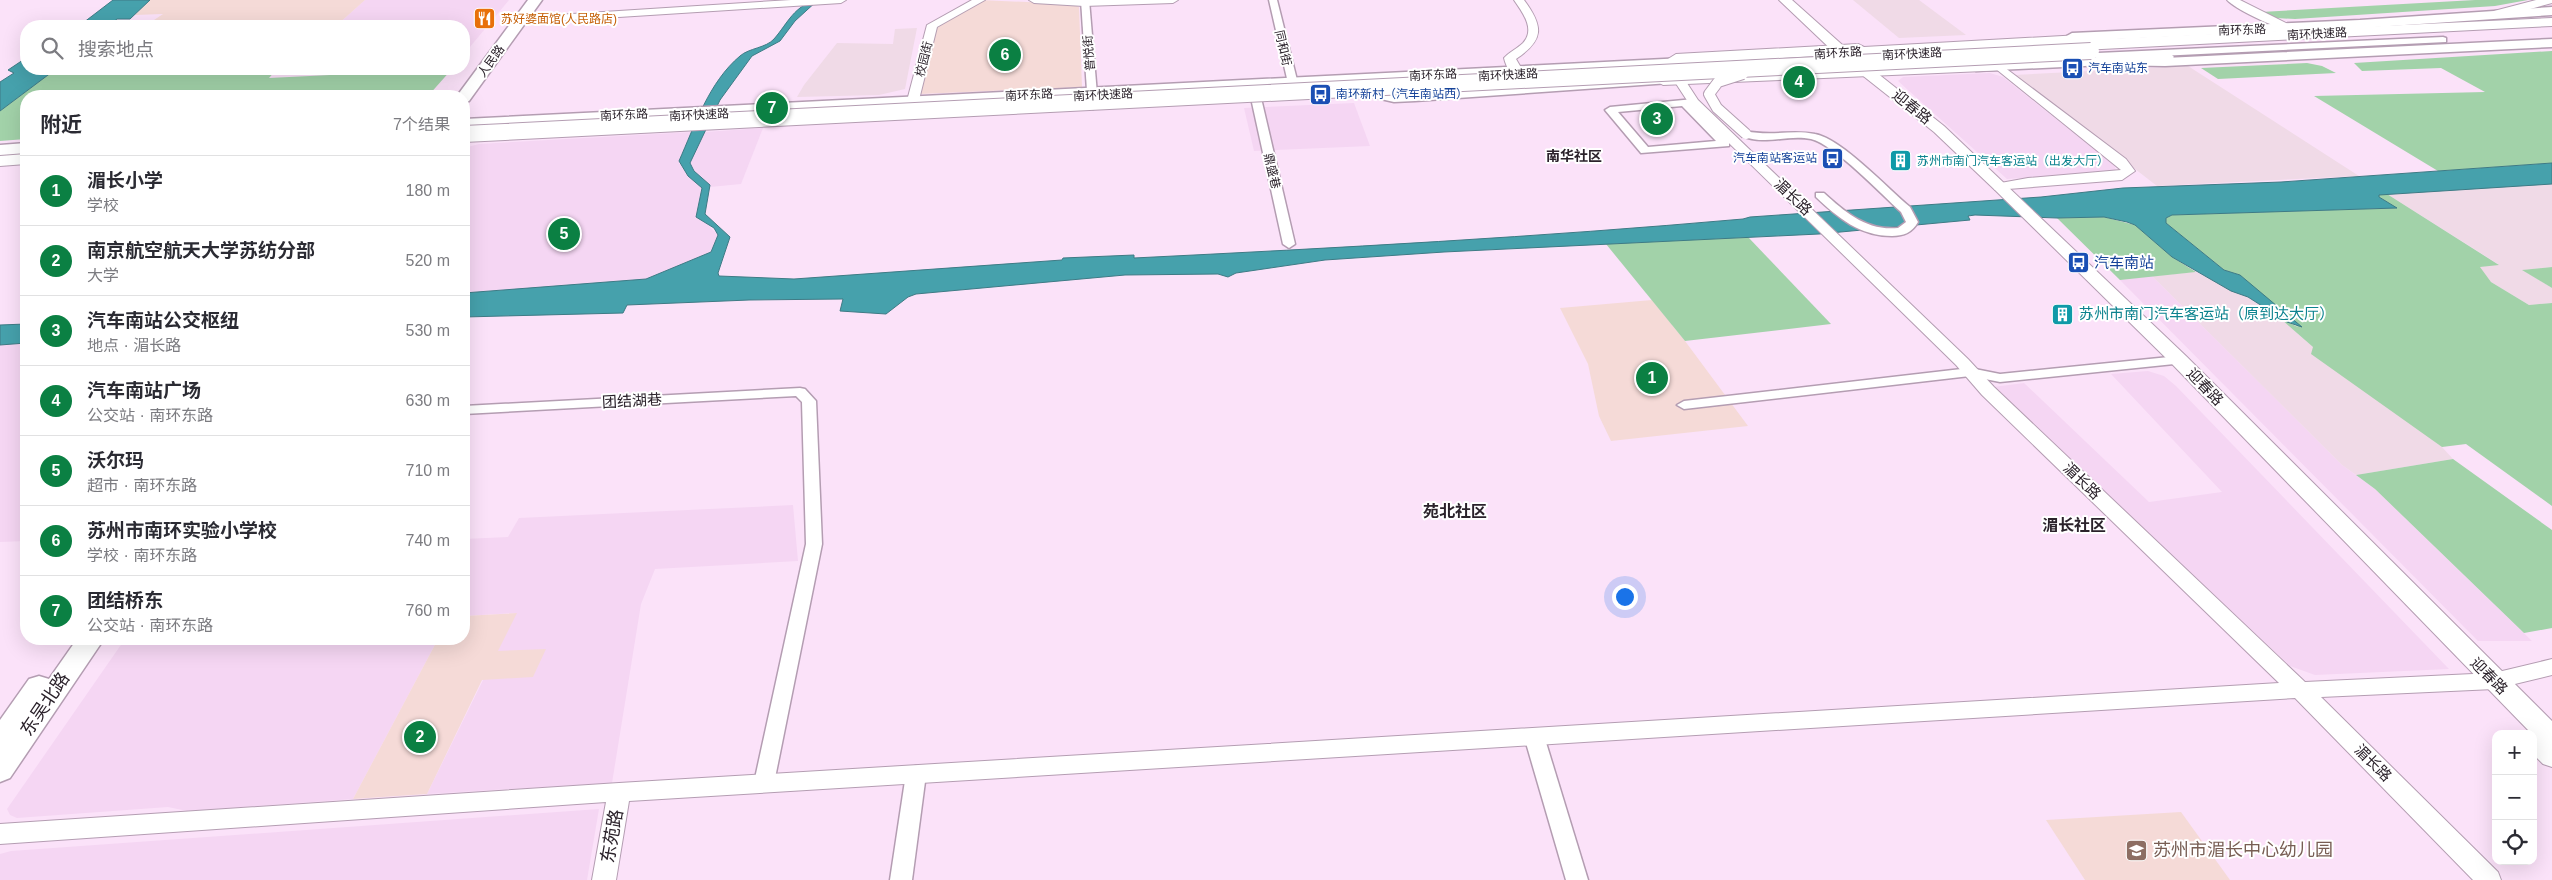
<!DOCTYPE html>
<html lang="zh">
<meta charset="utf-8">
<style>
:root{--surface:#fff;--page:#f7f7f7;--text:#2b2b33;--muted:#7c7c81;--line:#e1e1e2;--accent:#0b8043}
body{margin:0;font-family:Helvetica,"Noto Sans SC",sans-serif;background:var(--page);color:var(--text)}
.controls{position:absolute;right:15px;bottom:15px;display:grid;overflow:hidden;border-radius:10px;box-shadow:0 5px 20px #0002}
.controls button{width:45px;height:45px;display:grid;place-items:center;padding:0;border:0;border-bottom:1px solid var(--line);background:var(--surface);color:var(--text);font:25px sans-serif}
.you{position:absolute;left:1624px;top:596px;width:18px;height:18px;margin:-12px;border:4px solid #fff;border-radius:50%;background:#1a73e8;box-shadow:0 0 0 8px #1a73e833}
.badge{display:grid;place-items:center;width:32px;height:32px;border-radius:50%;background:var(--accent);color:#fff;font-size:16px;font-weight:700}
.pin{position:absolute;translate:-50% -50%;border:2px solid #fff;box-shadow:0 1px 5px #0006}
.list{margin:0;padding:0;list-style:none}
h2{display:flex;justify-content:space-between;align-items:center;height:65px;margin:0;padding:0 20px;font-size:21px}
h2 small{font-size:16px;font-weight:400;color:var(--muted)}
.list li{display:grid;grid-template-columns:32px 1fr auto;gap:15px;align-items:center;box-sizing:border-box;height:70px;padding:0 20px;border-top:1px solid var(--line)}
.list b{display:block;font-size:19px;white-space:nowrap}
.list p{margin:0;font-size:16px;white-space:nowrap;color:var(--muted)}
.list em{font-size:16px;font-style:normal;color:var(--muted)}
.icon{flex:none;width:28px;height:28px;fill:none;stroke:currentColor;stroke-width:2;stroke-linecap:round;stroke-linejoin:round}
.map{position:relative;flex:none;width:2552px;height:880px;overflow:hidden}
.search{position:absolute;background:var(--surface);box-shadow:0 5px 20px #0002;left:20px;top:20px;width:450px;height:55px;display:flex;align-items:center;gap:12px;box-sizing:border-box;padding:0 18px;border-radius:20px;color:var(--muted);font-size:19px}
.panel{position:absolute;background:var(--surface);box-shadow:0 5px 20px #0002;left:20px;top:90px;width:450px;height:555px;border-radius:20px}
.map>svg:first-child{display:block}
.built{fill:#f5d6f3}
.industrial{fill:#f0dae7}
.education{fill:#f5dad7}
.green{fill:#a2d2a9}
.water{fill:#46a1ac;stroke:#3e7b85}
.lines{fill:none;stroke-linecap:round;stroke-linejoin:round}
.minor-casing{stroke:#b49db2;stroke-width:3}
.tertiary-casing{stroke:#b49db2;stroke-width:2}
.secondary-casing{stroke:#b49db2;stroke-width:2}
.primary-casing{stroke:#b49db2;stroke-width:3}
.trunk-casing{stroke:#b49db2;stroke-width:2}
.minor{fill:#fff;fill-rule:evenodd}
.tertiary{fill:#fff;fill-rule:evenodd}
.secondary{fill:#fff;fill-rule:evenodd}
.primary{fill:#fff;fill-rule:evenodd}
.trunk{fill:#fff;fill-rule:evenodd}
.minor-bridge-casing{stroke:#b49db2;stroke-width:12;stroke-linecap:butt}
.trunk-bridge-casing{stroke:#b49db2;stroke-width:18;stroke-linecap:butt}
.minor-bridge{stroke:#fff;stroke-width:10}
.trunk-bridge{stroke:#fff;stroke-width:16}
.labels{text-anchor:middle;stroke-width:4;stroke-linejoin:round;paint-order:stroke}
.far-food-label{font-size:12px;fill:#c56008;stroke:#fff;text-anchor:start}
.far-street-label{font-size:12px;fill:#2b222b;stroke:#fff}
.far-transit-label{font-size:12px;fill:#164399;stroke:#fff;text-anchor:start}
.far-culture-label{font-size:12px;fill:#0d838f;stroke:#fff;text-anchor:start}
.far-neighbourhood-label{font-size:14px;font-weight:bold;fill:#2b222b;stroke:#fff}
.street-label{font-size:15px;fill:#2b222b;stroke:#fff}
.transit-label{font-size:15px;fill:#164399;stroke:#fff;text-anchor:start}
.culture-label{font-size:15px;fill:#0d838f;stroke:#fff;text-anchor:start}
.neighbourhood-label{font-size:16px;font-weight:bold;fill:#2b222b;stroke:#fff}
.near-street-label{font-size:18px;fill:#2b222b;stroke:#fff}
.near-education-label{font-size:18px;fill:#785e54;stroke:#fff;text-anchor:start}
</style>
<div class="map">
<svg width="2552" height="880" viewBox="0 0 2552 880">
<rect width="100%" height="100%" fill="#fbe2f9"/>
<g class="built">
<polygon points="365,0 509,0 464,54 464,26 336,26"/>
<polygon points="1990,73 2003,77 2114,165 2117,172 2007,179 1898,81 1903,77"/>
<polygon points="1354,103 1370,146 1254,151 1244,108"/>
<polygon points="763,128 741,184 710,187 691,168 690,163 705,132"/>
<polygon points="692,132 679,163 688,176 701,187 706,223 718,235 710,254 646,279 464,293 464,148 479,144"/>
<polygon points="2152,276 2342,465 2375,489 2532,641 2478,641 2120,280"/>
<polygon points="26,343 26,541 0,542 0,345"/>
<polygon points="2148,371 2164,376 2176,386 2449,669 2315,675 2290,666 1993,387 2024,383 2149,502 2222,492 2111,374"/>
<polygon points="793,505 798,561 655,569 641,604 612,783 427,794 516,613 464,616 464,539 508,537 519,518"/>
<polygon points="125,639 438,639 353,799 187,811 168,807 17,818 10,815 7,809"/>
<polygon points="599,809 587,880 0,880 0,854 11,851"/>
</g>
<g class="industrial">
<polygon points="1853,0 1919,0 1966,35 1899,38"/>
<polygon points="917,28 905,89 879,95 797,97 804,85 837,43 893,44 895,29"/>
<polygon points="2188,66 2359,176 2157,186 2014,75"/>
<polygon points="2552,184 2552,267 2523,270 2552,288 2552,303 2529,305 2491,282 2479,267 2498,264 2387,194"/>
<polygon points="2196,272 2248,297 2281,319 2313,347 2442,447 2453,459 2356,475 2342,465 2152,276"/>
</g>
<g class="education">
<polygon points="150,0 365,0 336,26 145,26 163,14 135,15"/>
<polygon points="980,0 1072,4 1079,7 1082,87 920,94 937,24"/>
<polygon points="1652,300 1685,341 1748,426 1611,441 1599,416 1588,364 1560,308"/>
<polygon points="517,613 498,651 546,649 533,677 482,680 427,794 353,799 438,639 464,639 464,616"/>
<polygon points="2181,812 2230,880 2085,880 2046,820"/>
</g>
<g class="green">
<polygon points="2475,0 2528,0 2495,6 2295,19 2276,18 2261,12"/>
<polygon points="2552,51 2552,163 2438,171 2314,96 2485,92 2441,68 2362,71 2354,63"/>
<polygon points="2307,63 2322,66 2336,73 2218,79 2201,68"/>
<polygon points="56,69 276,70 269,78 452,69 428,96 26,96 26,139 0,141 0,111"/>
<polygon points="2379,194 2387,194 2499,265 2480,267 2491,282 2529,305 2552,303 2552,506 2466,444 2442,447 2311,354 2313,347 2281,319 2298,327 2240,275 2224,270 2166,223 2166,218 2172,215 2396,208 2379,197"/>
<polygon points="2104,217 2135,225 2172,257 2196,272 2120,280 2057,218"/>
<polygon points="1748,237 1831,324 1685,341 1606,244"/>
<polygon points="2552,267 2552,288 2522,270"/>
<polygon points="2453,459 2552,530 2552,628 2524,633 2375,489 2356,475"/>
</g>
<g class="water">
<polygon points="113,0 150,0 130,19 117,19 108,26 79,26"/>
<path d="M818,0L795,21L780,41L752,56L720,100L690,163L694,171L710,185L705,214L730,237L718,273L719,276L794,279L1062,260L1063,258L1134,255V258C1337,248 1540,237 1743,219L1750,217L2041,197L2123,188L2281,182L2552,163V184L2379,195V197L2397,208L2172,215L2166,218V223L2224,270L2240,275L2302,327L2287,322L2248,297L2231,291L2172,257L2135,225L2127,222L2104,217L2057,218L1975,215L1968,216L1970,220L1819,234L1444,252L1325,260L1236,273L1228,277L1218,274L1125,275L916,294L908,297L886,314L840,311L843,299L749,300L627,305L623,313L464,317V293L646,279L711,252L718,235L714,228L696,217L702,188L688,176L679,161C695,125 709,82 740,56C749,48 766,48 774,39C788,23 794,5 818,0Z"/>
<polygon points="26,58 26,69 56,69 0,111 0,82 14,73 8,70"/>
<polygon points="26,324 26,343 0,345 0,325"/>
</g>
<g class="lines">
<defs>
<g id="minor">
<polygon points="1081,0 1089,0 1098,106 1093,109 1088,106"/>
<polygon points="1269,0 1277,0 1301,96 1300,98 1291,96"/>
<polygon points="2443,37 2446,38 2446,42 2098,59 2093,56 2098,53"/>
<polygon points="1256,95 1261,98 1295,244 1289,248 1283,244 1251,98"/>
<path d="M1694,99L1699,102L1693,105L1729,142V146L1641,153L1605,110L1610,107ZM1682,106L1716,141L1648,147L1618,112Z"/>
<path d="M1746,131C1772,137 1791,129 1815,134C1842,139 1888,189 1910,207L1918,222C1912,233 1903,236 1892,236C1860,236 1838,218 1816,197V193H1824C1846,213 1867,231 1898,228L1906,222L1901,212C1881,194 1835,145 1811,139C1787,134 1767,146 1742,136V132Z"/>
<polygon points="2179,356 2186,360 2184,363 2000,382 1970,376 1684,409 1677,405 1684,401 1970,368 2000,374"/>
<polygon points="800,388 805,389 816,401 822,544 774,783 771,789 764,791 757,789 754,783 806,544 802,402 796,396 464,414 464,406"/>
<polygon points="1534,729 1541,731 1544,736 1588,880 1566,880 1524,736 1527,731"/>
<polygon points="916,766 923,768 926,774 912,880 890,880 906,774 909,768"/>
</g>
<g id="tertiary">
<polygon points="791,0 846,0 841,3 509,24 504,21 509,18"/>
<polygon points="972,0 985,0 937,27 915,116 913,119 905,119 903,116 927,25"/>
<polygon points="1029,0 1178,0 1173,3 1084,6 1034,3"/>
<path d="M1514,0H1524C1544,27 1544,40 1516,59L1530,83L1524,87C1515,84 1506,67 1504,58C1509,52 1517,49 1523,43C1536,29 1522,12 1514,0Z"/>
<path d="M2227,0H2240L2296,28L2295,30C2283,33 2235,9 2227,0Z"/>
<polygon points="2000,64 2126,159 2135,171 2122,180 1995,190 1993,187 1995,184 2028,178 2121,170 1996,69 1994,67"/>
<polygon points="1679,75 1683,77 1698,100 1968,359 1994,387 2305,682 2494,673 2552,659 2552,675 2494,689 2321,697 2498,872 2501,880 2473,880 2295,698 629,801 616,880 592,880 606,802 0,844 0,824 619,783 2279,683 1982,395 1956,365 1690,105 1673,79"/>
</g>
<g id="secondary">
<polygon points="1779,0 1792,0 1848,50 1944,126 2005,184 2186,356 2552,721 2552,767 2543,764 2533,754 2533,734 2523,734 2528,730 2172,364 1995,190 1934,132 1838,56"/>
<polygon points="2536,0 2552,0 2552,3 2498,18 2492,14 2494,11"/>
</g>
<g id="primary">
<polygon points="528,0 542,0 469,101 464,103 464,96 457,96"/>
<polygon points="2552,7 2552,15 2360,28 2072,41 2065,37 2072,33 2360,20"/>
<polygon points="2552,39 2552,47 2165,66 2105,65 1976,71 1969,67 1976,63 2105,57 2165,58"/>
<polygon points="1704,57 1709,58 1711,61 1709,64 464,129 464,119"/>
<polygon points="1679,74 1687,79 1684,82 1415,101 1394,102 1363,95 1360,92 1368,87 1394,92"/>
<polygon points="26,143 26,153 0,155 0,145"/>
<polygon points="77,639 104,639 10,778 0,782 0,720 29,679 39,676 49,679"/>
</g>
<g id="trunk">
<polygon points="2552,18 2552,26 2082,50 2075,45 1843,58 1837,55 1676,64 1668,59 1676,54 1858,44 1864,47 2098,34 2103,36 2105,39"/>
<polygon points="2166,52 2171,54 2174,57 2171,60 2105,66 2097,61 2105,56"/>
<polygon points="2000,62 2008,67 2006,70 1663,85 1655,80 1663,75"/>
<polygon points="26,154 26,164 0,166 0,156"/>
</g>
</defs>
<use href="#minor" class="minor-casing"/>
<use href="#tertiary" class="tertiary-casing"/>
<use href="#secondary" class="secondary-casing"/>
<use href="#primary" class="primary-casing"/>
<use href="#trunk" class="trunk-casing"/>
<use href="#minor" class="minor"/>
<use href="#tertiary" class="tertiary"/>
<use href="#secondary" class="secondary"/>
<use href="#primary" class="primary"/>
<use href="#trunk" class="trunk"/>
<defs>
<polyline id="minor-bridge" points="1743,74 1718,82 1709,94 1717,108 1746,134"/>
<polyline id="trunk-bridge" points="464,134 2091,51"/>
</defs>
<use href="#minor-bridge" class="minor-bridge-casing"/>
<use href="#trunk-bridge" class="trunk-bridge-casing"/>
<use href="#minor-bridge" class="minor-bridge"/>
<use href="#trunk-bridge" class="trunk-bridge"/>
</g>
<defs>
<symbol id="restaurant-square" viewBox="-11 -11 22 22"><rect x="-9" y="-9" width="18" height="18" rx="4" fill="#e8710a" stroke="#fff"/><path d="M-5-6h1v4h1v-4h1v4h1v-4h1v5L-1.5 .5V6h-2V.5L-5-1ZM5-6V6H3V1.5H1.5Q1.5-4 5-6Z" fill="#fff"/></symbol>
<symbol id="bus-square" viewBox="-11 -11 22 22"><rect x="-9" y="-9" width="18" height="18" rx="4" fill="#1a4fb4" stroke="#fff"/><path d="M-5-6H5V4H4V6H2V4H-2V6H-4V4H-5ZM-3.5-4V0h7V-4ZM-3.5 1.2v1.5H-2V1.2ZM2 1.2v1.5H3.5V1.2Z" fill="#fff"/></symbol>
<symbol id="building-square" viewBox="-11 -11 22 22"><rect x="-9" y="-9" width="18" height="18" rx="4" fill="#0f9aa8" stroke="#fff"/><path d="M-4-6H4V6H1V3H-1V6H-4ZM-2.5-4.3h1.7v1.8h-1.7ZM.8-4.3h1.7v1.8H.8ZM-2.5-1h1.7V.8h-1.7ZM.8-1h1.7V.8H.8Z" fill="#fff"/></symbol>
<symbol id="school-square" viewBox="-11 -11 22 22"><rect x="-9" y="-9" width="18" height="18" rx="4" fill="#8d6e63" stroke="#fff"/><path d="M0-5L7-2L0 1L-7-2ZM-4 1L0 2.5L4 1V4Q0 6-4 4Z" fill="#fff"/></symbol>
</defs>
<g fill-rule="evenodd">
<use href="#restaurant-square" x="472" y="6" width="25" height="25"/>
<use href="#bus-square" x="2060" y="56" width="25" height="25"/>
<use href="#bus-square" x="1308" y="82" width="25" height="25"/>
<use href="#bus-square" x="1820" y="146" width="25" height="25"/>
<use href="#building-square" x="1888" y="148" width="25" height="25"/>
<use href="#bus-square" x="2066" y="250" width="25" height="25"/>
<use href="#building-square" x="2050" y="302" width="25" height="25"/>
<use href="#school-square" x="2124" y="838" width="25" height="25"/>
</g>
<g class="labels">
<g class="far-food-label">
<text x="501" y="23">苏好婆面馆(人民路店)</text>
</g>
<g class="far-street-label">
<text transform="translate(2242 30) rotate(-2)" y="4">南环东路</text>
<text transform="translate(2317 34) rotate(-3)" y="4">南环快速路</text>
<text transform="translate(1283 48) rotate(77)" y="4">同和街</text>
<text transform="translate(1089 53) rotate(-95)" y="4">普悦街</text>
<text transform="translate(1838 53) rotate(-4)" y="4">南环东路</text>
<text transform="translate(1912 54) rotate(-3)" y="4">南环快速路</text>
<text transform="translate(924 59) rotate(-76)" y="4">校园街</text>
<text transform="translate(491 61) rotate(-54)" y="4">人民路</text>
<text transform="translate(1433 75) rotate(-3)" y="4">南环东路</text>
<text transform="translate(1508 75) rotate(-3)" y="4">南环快速路</text>
<text transform="translate(1029 95) rotate(-3)" y="4">南环东路</text>
<text transform="translate(1103 95) rotate(-3)" y="4">南环快速路</text>
<text transform="translate(624 115) rotate(-3)" y="4">南环东路</text>
<text transform="translate(699 115) rotate(-3)" y="4">南环快速路</text>
<text transform="translate(1272 171) rotate(77)" y="4">鼎盛巷</text>
</g>
<g class="far-transit-label">
<text x="2088" y="72">汽车南站东</text>
<text x="1336" y="98">南环新村（汽车南站西）</text>
<text x="1817" y="162" text-anchor="end">汽车南站客运站</text>
</g>
<g class="far-culture-label">
<text x="1917" y="165">苏州市南门汽车客运站（出发大厅）</text>
</g>
<g class="far-neighbourhood-label">
<text x="1574" y="161">南华社区</text>
</g>
<g class="street-label">
<text transform="translate(1912 107) rotate(39)" y="5">迎春路</text>
<text transform="translate(1793 197) rotate(44)" y="5">湄长路</text>
<text transform="translate(2205 387) rotate(46)" y="5">迎春路</text>
<text transform="translate(632 401) rotate(-3)" y="5">团结湖巷</text>
<text transform="translate(2082 481) rotate(44)" y="5">湄长路</text>
<text transform="translate(2489 676) rotate(45)" y="5">迎春路</text>
<text transform="translate(2373 763) rotate(45)" y="5">湄长路</text>
</g>
<g class="transit-label">
<text x="2094" y="268">汽车南站</text>
</g>
<g class="culture-label">
<text x="2079" y="319">苏州市南门汽车客运站（原到达大厅）</text>
</g>
<g class="neighbourhood-label">
<text x="1455" y="517">苑北社区</text>
<text x="2074" y="531">湄长社区</text>
</g>
<g class="near-street-label">
<text transform="translate(45 704) rotate(-56)" y="6">东吴北路</text>
<text transform="translate(612 836) rotate(-80)" y="6">东苑路</text>
</g>
<g class="near-education-label">
<text x="2153" y="856">苏州市湄长中心幼儿园</text>
</g>
</g>
</svg>
<div class="controls">
<button>+</button>
<button>−</button>
<button><svg class="icon" aria-label="locate" viewBox="0 0 24 24"><circle cx="12" cy="12" r="6"/><path d="M12 2v4M12 18v4M2 12h4M18 12h4"/></svg></button>
</div>
<div class="you"></div>
<div class="pin badge" style="left:1652px;top:378px">1</div>
<div class="pin badge" style="left:420px;top:737px">2</div>
<div class="pin badge" style="left:1657px;top:119px">3</div>
<div class="pin badge" style="left:1799px;top:82px">4</div>
<div class="pin badge" style="left:564px;top:234px">5</div>
<div class="pin badge" style="left:1005px;top:55px">6</div>
<div class="pin badge" style="left:772px;top:108px">7</div>
<div class="search"><svg class="icon" aria-label="search" viewBox="0 0 24 24"><circle cx="10" cy="10" r="6"/><path d="M15 15l6 6"/></svg>搜索地点</div>
<section class="panel">
<h2>附近<small>7个结果</small></h2>
<ul class="list">
<li><span class="badge">1</span><div><b>湄长小学</b><p>学校</p></div><em>180 m</em></li>
<li><span class="badge">2</span><div><b>南京航空航天大学苏纺分部</b><p>大学</p></div><em>520 m</em></li>
<li><span class="badge">3</span><div><b>汽车南站公交枢纽</b><p>地点 · 湄长路</p></div><em>530 m</em></li>
<li><span class="badge">4</span><div><b>汽车南站广场</b><p>公交站 · 南环东路</p></div><em>630 m</em></li>
<li><span class="badge">5</span><div><b>沃尔玛</b><p>超市 · 南环东路</p></div><em>710 m</em></li>
<li><span class="badge">6</span><div><b>苏州市南环实验小学校</b><p>学校 · 南环东路</p></div><em>740 m</em></li>
<li><span class="badge">7</span><div><b>团结桥东</b><p>公交站 · 南环东路</p></div><em>760 m</em></li>
</ul>
</section>
</div>
